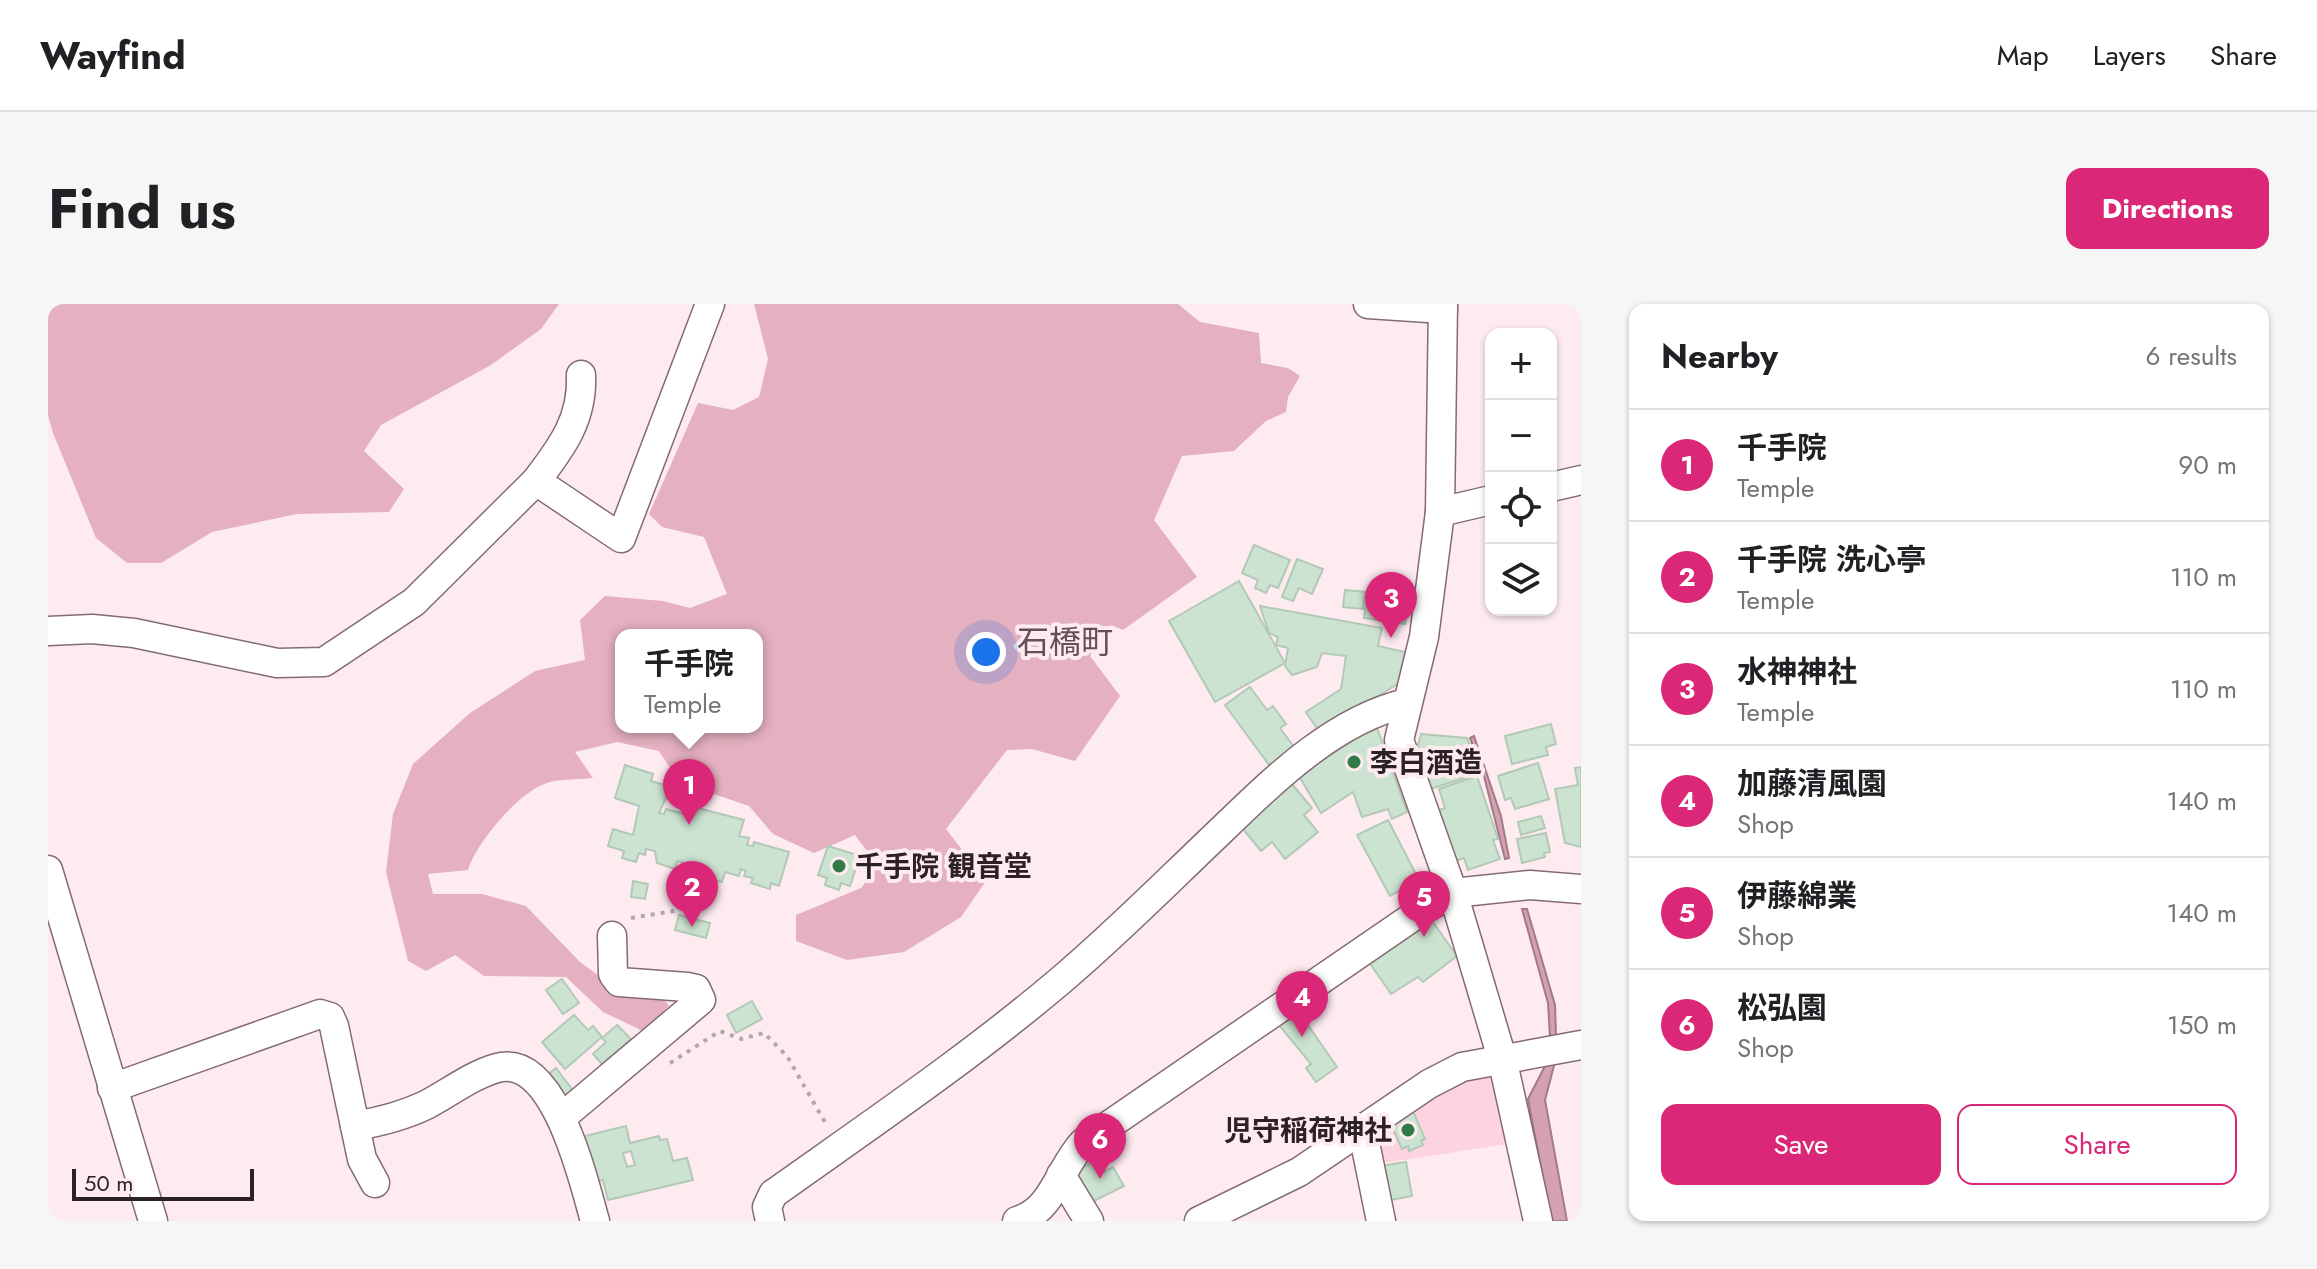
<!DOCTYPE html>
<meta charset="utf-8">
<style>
:root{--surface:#fff;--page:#f6f6f6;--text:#202124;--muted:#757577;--line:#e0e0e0;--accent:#db2777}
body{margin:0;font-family:Jost,"Noto Sans JP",sans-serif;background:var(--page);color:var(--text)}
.controls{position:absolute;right:24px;top:24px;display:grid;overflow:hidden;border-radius:16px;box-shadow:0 2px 6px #0004}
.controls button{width:72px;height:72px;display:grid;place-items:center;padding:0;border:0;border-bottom:2px solid var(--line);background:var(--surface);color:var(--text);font:40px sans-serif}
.scale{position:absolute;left:24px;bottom:20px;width:182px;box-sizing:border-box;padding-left:8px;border:4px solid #2c2124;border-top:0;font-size:22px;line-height:28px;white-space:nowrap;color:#2c2124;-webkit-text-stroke:6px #fdebf0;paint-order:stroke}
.you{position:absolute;left:938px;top:348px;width:28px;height:28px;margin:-20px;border:6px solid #fff;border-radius:50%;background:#1a73e8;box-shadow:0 0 0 12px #1a73e833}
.badge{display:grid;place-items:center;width:52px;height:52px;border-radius:50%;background:var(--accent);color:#fff;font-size:26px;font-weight:700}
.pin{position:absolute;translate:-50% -66px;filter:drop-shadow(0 2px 4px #0008)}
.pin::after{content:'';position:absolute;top:42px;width:28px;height:24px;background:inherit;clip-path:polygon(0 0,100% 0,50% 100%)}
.popup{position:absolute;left:567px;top:325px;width:148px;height:104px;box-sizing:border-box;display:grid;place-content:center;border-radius:16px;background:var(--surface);filter:drop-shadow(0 2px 6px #0005);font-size:26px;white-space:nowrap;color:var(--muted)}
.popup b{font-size:30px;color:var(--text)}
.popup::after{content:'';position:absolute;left:50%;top:100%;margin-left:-16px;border:16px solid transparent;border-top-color:var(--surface)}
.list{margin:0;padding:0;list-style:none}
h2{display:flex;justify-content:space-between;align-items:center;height:104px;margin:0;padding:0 32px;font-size:34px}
h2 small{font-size:26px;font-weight:400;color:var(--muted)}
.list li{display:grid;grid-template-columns:52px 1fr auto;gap:24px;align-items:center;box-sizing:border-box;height:112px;padding:0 32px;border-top:2px solid var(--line)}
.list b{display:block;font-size:30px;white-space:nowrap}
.list p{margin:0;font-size:26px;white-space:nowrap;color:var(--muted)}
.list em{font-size:26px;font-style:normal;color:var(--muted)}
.actions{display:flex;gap:16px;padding:24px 32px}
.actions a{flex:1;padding:18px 0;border:2px solid var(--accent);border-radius:16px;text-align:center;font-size:28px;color:var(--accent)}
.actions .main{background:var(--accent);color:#fff}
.icon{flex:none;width:44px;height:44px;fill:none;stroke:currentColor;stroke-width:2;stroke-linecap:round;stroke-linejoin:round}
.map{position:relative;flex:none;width:1533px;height:917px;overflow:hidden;border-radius:16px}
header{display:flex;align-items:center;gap:48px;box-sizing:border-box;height:112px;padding:0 40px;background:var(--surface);border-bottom:2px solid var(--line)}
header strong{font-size:38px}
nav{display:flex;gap:44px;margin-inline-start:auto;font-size:28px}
.intro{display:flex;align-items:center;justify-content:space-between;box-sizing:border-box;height:192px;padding:0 48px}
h1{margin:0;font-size:56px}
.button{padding:20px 36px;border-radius:16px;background:var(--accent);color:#fff;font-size:28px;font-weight:700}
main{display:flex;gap:48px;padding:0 48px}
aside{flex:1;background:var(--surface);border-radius:16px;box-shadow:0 2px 6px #0004}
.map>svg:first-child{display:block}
.green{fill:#fcd3df}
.forest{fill:#e5b0bf;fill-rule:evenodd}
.water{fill:#d5a1b0;stroke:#a27b86;stroke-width:2}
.building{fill:#cde3d1;stroke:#b3c9b7;stroke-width:2;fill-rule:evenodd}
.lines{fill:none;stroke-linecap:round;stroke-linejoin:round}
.minor-casing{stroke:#846b72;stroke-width:31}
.path{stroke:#b5a6aa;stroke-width:4;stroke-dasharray:4 6;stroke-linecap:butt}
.minor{stroke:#fff;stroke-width:28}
.poi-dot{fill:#317b49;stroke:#fdebf0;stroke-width:3}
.labels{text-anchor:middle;stroke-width:8;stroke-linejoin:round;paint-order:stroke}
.poi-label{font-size:28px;font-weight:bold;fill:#2c2124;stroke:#fdebf0;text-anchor:start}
.quarter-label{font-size:32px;fill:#664e56;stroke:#fdebf0}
</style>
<header>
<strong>Wayfind</strong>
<nav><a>Map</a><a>Layers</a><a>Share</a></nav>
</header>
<div class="intro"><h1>Find us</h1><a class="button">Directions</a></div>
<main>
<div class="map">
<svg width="1533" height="917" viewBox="0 0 1533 917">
<rect width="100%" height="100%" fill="#fdebf0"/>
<polygon class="green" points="1445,763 1460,840 1328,860 1322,823"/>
<g class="forest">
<polygon points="0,0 511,0 493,25 443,61 333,121 316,147 356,185 341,208 249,210 164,228 113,259 79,259 48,234 5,129 0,111"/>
<path d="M706,0H1130L1152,18L1211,29L1213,59L1240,64L1252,72L1240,93L1238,108L1218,117L1186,147L1134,152L1106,216L1149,273L1075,326L1063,321L1042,352L1072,392L1027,457L984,445L959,446L898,525L938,577L913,613L856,648L799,656L748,637V611L813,584L830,562L807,531L766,549L725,530L701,502L631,478L611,447L569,438L527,448L545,474C530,476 507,474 494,481C468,492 428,539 420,566L380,570L385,590H434L478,602L532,658L565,682L616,695L621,702L595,727L555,708L518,673L436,672L407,651L378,667L360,657L338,568L345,510L365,460L422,409L487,367L537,356L532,316L557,292L615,297L642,304L679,290L656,233L614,223L601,210L650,99L685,106L711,93L720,55ZM573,331H709V423H573Z"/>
</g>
<g class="water">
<polygon points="1426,432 1453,512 1461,554 1457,555 1435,468 1422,434"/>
<polygon points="1474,605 1479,605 1507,701 1508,732 1502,733 1500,699"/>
<polygon points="1508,754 1497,796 1519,917 1503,917 1480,795 1500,756"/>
</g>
<g class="building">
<polygon points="1206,241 1242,256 1230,284 1222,281 1218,289 1207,284 1210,276 1194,269"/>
<polygon points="1249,255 1275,265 1264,290 1251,284 1245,297 1234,293"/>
<polygon points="1191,277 1237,359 1167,398 1121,317"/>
<polygon points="1320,284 1362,291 1357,320 1316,314"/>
<polygon points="1297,286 1317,288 1315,305 1295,303"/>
<polygon points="1212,302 1334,324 1330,342 1357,348 1351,379 1272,429 1258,408 1293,385 1298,352 1274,349 1269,363 1244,371 1237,362 1240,344 1228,341 1230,333 1221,329"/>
<polygon points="1202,383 1219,406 1225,402 1238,420 1232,424 1249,447 1224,465 1177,401"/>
<polygon points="1503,420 1508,440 1498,443 1500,451 1464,460 1457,432"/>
<polygon points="1328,421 1359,508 1344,515 1340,505 1314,513 1305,488 1273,509 1251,472"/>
<polygon points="1373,430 1419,434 1432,469 1382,485 1369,445"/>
<polygon points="1490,459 1501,495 1467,505 1463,494 1457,496 1450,472"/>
<polygon points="577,461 605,470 603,477 623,483 611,509 616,510 618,505 643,512 646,503 696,516 691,532 701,534 699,541 705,542 706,538 741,548 731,582 723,579 722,585 703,579 705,574 696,572 698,567 693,565 691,572 677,568 674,578 652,572 653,564 629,557 627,565 609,559 607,547 598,545 597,551 591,549 588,558 574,554 576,547 560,542 565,525 585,531 591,502 567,494"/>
<polygon points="1533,463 1533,543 1517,539 1507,485 1530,481 1527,464"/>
<polygon points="1429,472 1450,535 1445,536 1452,555 1420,566 1416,554 1405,558 1388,507 1397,504 1391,485"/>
<polygon points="1243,479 1264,504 1256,511 1270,528 1237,555 1224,538 1213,547 1191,520"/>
<polygon points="1493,512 1497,524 1473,531 1470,518"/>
<polygon points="1340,516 1371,576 1342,592 1309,531"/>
<polygon points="1498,529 1502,548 1496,549 1497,553 1474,559 1469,535"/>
<polygon points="780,542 812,552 802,582 793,579 791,586 777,581 779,574 770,571"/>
<polygon points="585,577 600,580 597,595 583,593"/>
<polygon points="631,611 662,619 658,634 627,626"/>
<polygon points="1382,614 1409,652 1375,678 1370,673 1343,690 1321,658"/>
<polygon points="514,675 531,699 515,710 498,686"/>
<polygon points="704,697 714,715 688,729 679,711"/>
<polygon points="1251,708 1289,763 1268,778 1258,764 1263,760 1231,721"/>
<polygon points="526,711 540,726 545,722 554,733 517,765 494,738"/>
<polygon points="569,721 583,735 554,760 545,750 558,738 554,734"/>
<polygon points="508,764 527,789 516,798 497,773"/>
<polygon points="1365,807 1377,835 1373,837 1375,841 1361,847 1360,842 1354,845 1342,818"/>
<path d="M578,822L582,839L611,832L612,836L619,835L625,857L639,854L645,876L560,896L555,876L548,878L537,832ZM583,847L587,861L579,863L575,849Z"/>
<polygon points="1048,856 1056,868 1065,863 1076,882 1044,898 1028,868"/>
<polygon points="1358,858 1364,892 1337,897 1332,862"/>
</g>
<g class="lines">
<defs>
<g id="minor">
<polyline points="1320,0 1395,5"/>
<polyline points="1395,0 1392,208 1376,333 1351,436 1405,589 1454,754 1490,917"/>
<path d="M488,177C514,143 535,115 533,71"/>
<polyline points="1503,183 1533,176"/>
<polyline points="1392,208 1443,196"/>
<polyline points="0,327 44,325 86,329 229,359 276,358 366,298 488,177 573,234 662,0"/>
<polyline points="0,566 105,917"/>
<path d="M64,784L272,710L282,713L286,722L307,822C331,818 355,812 378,801C401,789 424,771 449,764C507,748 536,879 547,917"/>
<polyline points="513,814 653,696 648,685 639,683 571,678 565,670 564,632"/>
<polyline points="307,822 314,855 327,879"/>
<polyline points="1314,824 1333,917"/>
<polyline points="1013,871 1041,917"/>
<path d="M722,917L719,903L725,890C822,821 921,754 1012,677C1063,634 1110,587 1158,541C1216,486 1279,418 1358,399"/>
<path d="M969,917C1006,906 1011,864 1035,839L1376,605L1405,589L1482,581L1533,585"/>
<polyline points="1151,917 1251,868 1381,780 1414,763 1533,741"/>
</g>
</defs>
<use href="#minor" class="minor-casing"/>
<g class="path">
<polyline points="583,614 626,607"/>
<polyline points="622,759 672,727 693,735 716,729 739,752 778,820"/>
</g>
<use href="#minor" class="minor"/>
</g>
<g class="poi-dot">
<circle cx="1306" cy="458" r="8"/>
<circle cx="791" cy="562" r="8"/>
<circle cx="1360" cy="826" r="8"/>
</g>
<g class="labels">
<g class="poi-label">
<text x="1322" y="468">李白酒造</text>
<text x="807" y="572">千手院 観音堂</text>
<text x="1344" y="836" text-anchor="end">児守稲荷神社</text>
</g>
<g class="quarter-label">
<text x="1017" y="349">石橋町</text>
</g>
</g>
</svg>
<div class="controls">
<button>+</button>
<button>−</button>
<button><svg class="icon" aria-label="locate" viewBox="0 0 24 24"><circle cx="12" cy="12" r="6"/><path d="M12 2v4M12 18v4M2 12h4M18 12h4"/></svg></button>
<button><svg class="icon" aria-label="layers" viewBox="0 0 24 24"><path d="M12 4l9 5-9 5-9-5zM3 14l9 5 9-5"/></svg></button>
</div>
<div class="scale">50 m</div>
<div class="you"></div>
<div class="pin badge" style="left:641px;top:521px">1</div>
<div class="popup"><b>千手院</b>Temple</div>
<div class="pin badge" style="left:644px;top:623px">2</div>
<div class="pin badge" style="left:1343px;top:334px">3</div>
<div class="pin badge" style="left:1254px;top:733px">4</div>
<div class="pin badge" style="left:1376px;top:633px">5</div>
<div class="pin badge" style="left:1052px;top:875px">6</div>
</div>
<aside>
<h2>Nearby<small>6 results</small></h2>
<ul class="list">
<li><span class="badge">1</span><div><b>千手院</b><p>Temple</p></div><em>90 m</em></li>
<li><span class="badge">2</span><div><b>千手院 洗心亭</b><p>Temple</p></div><em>110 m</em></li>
<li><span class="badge">3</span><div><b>水神神社</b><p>Temple</p></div><em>110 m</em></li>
<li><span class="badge">4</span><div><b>加藤清風園</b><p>Shop</p></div><em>140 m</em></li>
<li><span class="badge">5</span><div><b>伊藤綿業</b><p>Shop</p></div><em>140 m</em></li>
<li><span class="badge">6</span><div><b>松弘園</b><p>Shop</p></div><em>150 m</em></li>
</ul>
<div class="actions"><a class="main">Save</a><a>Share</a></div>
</aside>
</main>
